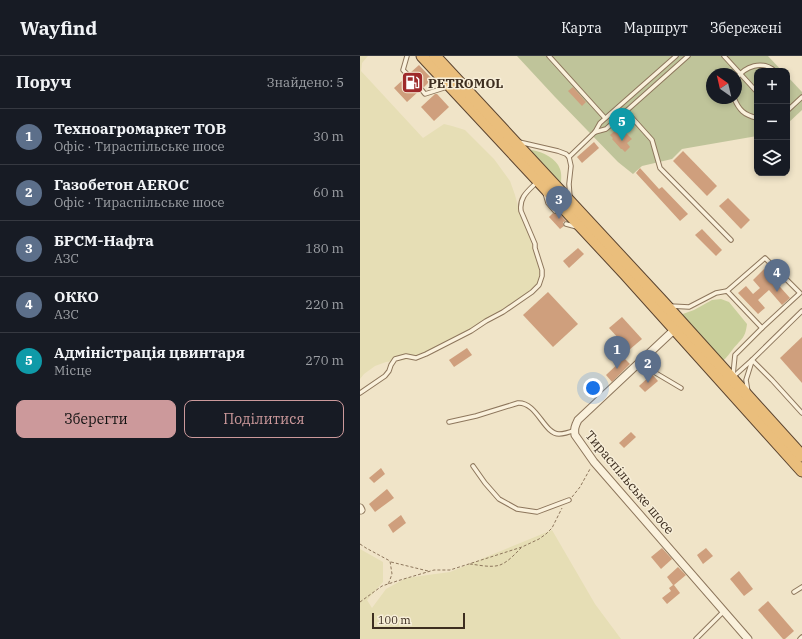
<!DOCTYPE html>
<html lang="uk">
<meta charset="utf-8">
<style>
:root{--surface:#171b24;--page:#20242c;--text:#f1f3f6;--muted:#9ea1a6;--line:#363941;--accent:#cc999b}
body{margin:0;font-family:"IBM Plex Serif",serif;background:var(--page);color:var(--text)}
.controls{position:absolute;right:12px;top:12px;display:grid;overflow:hidden;border-radius:8px;box-shadow:0 2px 6px #0003}
.controls button{width:36px;height:36px;display:grid;place-items:center;padding:0;border:0;border-bottom:1px solid var(--line);background:var(--surface);color:var(--text);font:20px sans-serif}
.compass{position:absolute;left:346px;top:12px;width:36px;height:36px;border-radius:50%;background:var(--surface);box-shadow:0 2px 6px #0003;rotate:326deg}
.scale{position:absolute;left:12px;bottom:10px;width:93px;box-sizing:border-box;padding-left:4px;border:2px solid #3d2e20;border-top:0;font-size:11px;line-height:14px;white-space:nowrap;color:#3d2e20;-webkit-text-stroke:3px #f7eed8;paint-order:stroke}
.you{position:absolute;left:233px;top:332px;width:14px;height:14px;margin:-10px;border:3px solid #fff;border-radius:50%;background:#1a73e8;box-shadow:0 0 0 6px #1a73e833}
.badge{display:grid;place-items:center;width:26px;height:26px;border-radius:50%;background:var(--accent);color:#fff;font-size:13px;font-weight:700}
.pin{position:absolute;translate:-50% -33px;filter:drop-shadow(0 1px 2px #0008)}
.pin::after{content:'';position:absolute;top:21px;width:14px;height:12px;background:inherit;clip-path:polygon(0 0,100% 0,50% 100%)}
.list{margin:0;padding:0;list-style:none}
h2{display:flex;justify-content:space-between;align-items:center;height:52px;margin:0;padding:0 16px;font-size:17px}
h2 small{font-size:13px;font-weight:400;color:var(--muted)}
.list li{display:grid;grid-template-columns:26px 1fr auto;gap:12px;align-items:center;box-sizing:border-box;height:56px;padding:0 16px;border-top:1px solid var(--line)}
.list b{display:block;font-size:15px;white-space:nowrap}
.list p{margin:0;font-size:13px;white-space:nowrap;color:var(--muted)}
.list em{font-size:13px;font-style:normal;color:var(--muted)}
.actions{display:flex;gap:8px;padding:12px 16px}
.actions a{flex:1;padding:9px 0;border:1px solid var(--accent);border-radius:8px;text-align:center;font-size:14px;color:var(--accent)}
.actions .main{background:var(--accent);color:#111}
.icon{flex:none;width:22px;height:22px;fill:none;stroke:currentColor;stroke-width:2;stroke-linecap:round;stroke-linejoin:round}
.map{position:relative;flex:none;width:442px;height:583px;overflow:hidden}
header{display:flex;align-items:center;gap:24px;box-sizing:border-box;height:56px;padding:0 20px;background:var(--surface);border-bottom:1px solid var(--line)}
header strong{font-size:19px}
nav{display:flex;gap:22px;margin-inline-start:auto;font-size:14px}
main{display:flex}
aside{flex:1;background:var(--surface)}
.map>svg:first-child{display:block}
.farmland{fill:#e6deb5}
.green{fill:#c9cf9b}
.cemetery{fill:#bfc49a;fill-rule:evenodd}
.building{fill:#cf9f7d}
.lines{fill:none;stroke-linecap:round;stroke-linejoin:round}
.service-casing{stroke:#8d765c;stroke-width:5.5}
.minor-casing{stroke:#8d765c;stroke-width:9}
.trunk-casing{stroke:#5b4430;stroke-width:13}
.path{stroke:#8d765c;stroke-width:1;stroke-dasharray:3 2;stroke-linecap:butt}
.service{stroke:#faf1dc;stroke-width:3.5}
.minor{stroke:#faf1dc;stroke-width:7}
.trunk{stroke:#eabe7c;stroke-width:11}
.labels{text-anchor:middle;stroke-width:3;stroke-linejoin:round;paint-order:stroke}
.poi-label{font-size:13px;font-weight:bold;fill:#3d2e20;stroke:#f7eed8;text-anchor:start}
.street-label{font-size:13px;fill:#3d2e20;stroke:#f7eed8}
</style>
<header>
<strong>Wayfind</strong>
<nav><a>Карта</a><a>Маршрут</a><a>Збережені</a></nav>
</header>
<main>
<aside>
<h2>Поруч<small>Знайдено: 5</small></h2>
<ul class="list">
<li><span class="badge" style="background:#5c6f8a">1</span><div><b>Техноагромаркет ТОВ</b><p>Офіс · Тираспільське шосе</p></div><em>30 m</em></li>
<li><span class="badge" style="background:#5c6f8a">2</span><div><b>Газобетон AEROC</b><p>Офіс · Тираспільське шосе</p></div><em>60 m</em></li>
<li><span class="badge" style="background:#5c6f8a">3</span><div><b>БРСМ-Нафта</b><p>АЗС</p></div><em>180 m</em></li>
<li><span class="badge" style="background:#5c6f8a">4</span><div><b>ОККО</b><p>АЗС</p></div><em>220 m</em></li>
<li><span class="badge" style="background:#0f9aa8">5</span><div><b>Адміністрація цвинтаря</b><p>Місце</p></div><em>270 m</em></li>
</ul>
<div class="actions"><a class="main">Зберегти</a><a>Поділитися</a></div>
</aside>
<div class="map">
<svg width="442" height="583" viewBox="0 0 442 583">
<rect width="100%" height="100%" fill="#f0e4c8"/>
<g class="farmland">
<polygon points="0,0 8,0 2,7 1,15 63,82 84,68 92,70 105,74 134,103 150,125 155,139 160,158 170,182 178,207 180,218 178,227 167,237 117,270 65,298 45,304 26,306 15,310 4,318 0,323"/>
<polygon points="192,474 235,548 261,583 0,583 0,493 23,506 23,526 7,544 12,552 26,533 46,522 90,516"/>
</g>
<g class="green">
<path d="M172,94C183,96 196,102 200,113C202,118 201,124 201,129L169,95Z"/>
<path d="M361,243L369,246L387,268C385,283 382,282 373,293C370,297 367,301 363,305L320,259L334,254L352,244Z"/>
</g>
<g class="cemetery">
<path d="M157,0H408L422,15H397V80L322,93L312,103L282,110L273,118L258,106L195,41ZM352,18H376V42H352Z"/>
<polygon points="427,20 442,36 442,54 427,68"/>
</g>
<g class="building">
<polygon points="59,9 72,23 64,31 61,30 59,31 58,33 59,35 47,46 34,32 46,21 48,22 50,22 51,19 50,17"/>
<polygon points="213,31 226,46 222,50 208,35"/>
<polygon points="75,38 77,38 89,51 74,65 61,51"/>
<polygon points="258,72 261,75 262,73 272,83 267,87 270,91 265,96 262,93 261,93 252,83 253,82 250,79"/>
<polygon points="234,86 239,92 222,107 217,101"/>
<polygon points="323,95 357,130 347,140 313,105"/>
<polygon points="280,112 299,133 302,131 328,158 320,165 276,117"/>
<polygon points="368,142 390,164 381,173 359,150"/>
<polygon points="198,156 206,165 203,166 203,168 204,170 200,173 189,161 193,157 195,158"/>
<polygon points="342,173 362,194 356,200 335,179"/>
<polygon points="218,192 224,198 209,212 203,205"/>
<polygon points="404,213 430,242 422,249 409,234 398,244 405,252 398,258 378,237 386,230 393,238 400,232 393,224"/>
<polygon points="188,236 218,268 193,291 163,259"/>
<polygon points="262,261 282,283 269,294 249,272"/>
<polygon points="442,281 442,327 420,302"/>
<polygon points="107,292 112,299 94,311 89,304"/>
<polygon points="264,302 270,308 252,326 246,319"/>
<polygon points="292,318 298,325 285,336 279,330"/>
<polygon points="271,376 276,381 264,392 259,387"/>
<polygon points="21,412 25,418 14,427 9,422"/>
<polygon points="27,433 34,442 15,456 9,448"/>
<polygon points="41,459 46,467 33,477 28,469"/>
<polygon points="302,492 312,503 301,513 291,501"/>
<polygon points="346,492 353,500 343,508 337,499"/>
<polygon points="318,511 326,519 314,529 320,537 307,548 302,542 311,535 309,532 313,529 307,521"/>
<polygon points="379,515 393,533 384,540 370,523"/>
<polygon points="408,545 434,575 425,583 423,583 398,554"/>
</g>
<g class="lines">
<defs>
<g id="service">
<polyline points="47,0 43,14 48,19"/>
<polyline points="189,0 245,62"/>
<polyline points="364,0 397,36"/>
<path d="M376,23C385,10 402,4 415,15"/>
<polyline points="61,33 65,38 87,31"/>
<path d="M374,42C379,54 384,59 397,62"/>
<polyline points="266,55 292,84 300,112 371,184"/>
<polyline points="427,55 442,41"/>
<polyline points="235,76 246,73 328,0"/>
<polyline points="159,86 198,95 206,98 209,101 211,110 209,128 210,142"/>
<polyline points="209,101 235,76 240,67 316,0"/>
<polyline points="185,137 188,147 195,155"/>
<polyline points="206,168 217,171"/>
<polyline points="367,235 405,202 440,237 402,272"/>
<polyline points="310,250 329,251 356,237 367,235 402,272 375,299 373,319"/>
<polyline points="392,304 412,324 442,357"/>
<polyline points="281,305 294,316 321,332"/>
<polyline points="373,321 392,304 442,255"/>
<polyline points="388,336 386,324 392,305"/>
<path d="M0,337L25,320L29,315L31,309L35,303L46,300L56,302L66,298L111,275L126,265L143,256L172,236L179,229L182,220V214L175,192V188L161,155C159,141 168,135 177,126"/>
<path d="M89,366L116,360L158,347C177,346 184,378 199,378C204,378 210,376 215,374"/>
<polyline points="113,410 125,427 139,443 157,453 177,456 209,444"/>
<polyline points="434,536 442,531"/>
<polyline points="336,583 364,555"/>
<polyline points="440,583 442,581"/>
</g>
<g id="minor">
<path d="M315,273L218,364C215,370 214,373 215,379L234,406L388,583"/>
<polyline points="0,452 1,454"/>
</g>
<g id="trunk">
<polyline points="62,0 265,218 442,415"/>
<polyline points="75,0 303,246 442,400"/>
</g>
</defs>
<use href="#service" class="service-casing"/>
<use href="#minor" class="minor-casing"/>
<use href="#trunk" class="trunk-casing"/>
<g class="path">
<polyline points="212,441 220,431 230,413"/>
<polyline points="0,488 6,492 30,505 32,518 28,529"/>
<polyline points="31,506 68,515"/>
<path d="M110,508C119,509 131,512 140,509C148,506 155,498 161,492"/>
<polyline points="0,546 22,530 37,525 74,514 90,514 162,491 179,483 186,478 192,472 202,452"/>
</g>
<use href="#service" class="service"/>
<use href="#minor" class="minor"/>
<use href="#trunk" class="trunk"/>
</g>
<defs>
<symbol id="fuel-square" viewBox="-11 -11 22 22"><rect x="-9" y="-9" width="18" height="18" rx="4" fill="#9e2a2b" stroke="#f7eed8"/><path d="M-5.5-6h7V0h2V4h1.3V-2.5L3-4.5l.8-.8L6-3V5H2.5V1h-1V6h-7ZM-4.2-4.7v3.2H.2V-4.7Z" fill="#fff"/></symbol>
</defs>
<g fill-rule="evenodd">
<use href="#fuel-square" x="40" y="14" width="25" height="25"/>
</g>
<g class="labels">
<g class="poi-label">
<text x="68" y="32">PETROMOL</text>
</g>
<g class="street-label">
<text transform="translate(270 426) rotate(50)" y="5">Тираспільське шосе</text>
</g>
</g>
</svg>
<div class="controls">
<button>+</button>
<button>−</button>
<button><svg class="icon" aria-label="layers" viewBox="0 0 24 24"><path d="M12 4l9 5-9 5-9-5zM3 14l9 5 9-5"/></svg></button>
</div>
<svg class="compass" viewBox="-18 -18 36 36"><path d="M0-13l5 13h-10z" fill="#e53935"/><path d="M0 13l5-13h-10z" fill="#9ea1a6"/></svg>
<div class="scale">100 m</div>
<div class="you"></div>
<div class="pin badge" style="left:257px;top:313px;background:#5c6f8a">1</div>
<div class="pin badge" style="left:288px;top:327px;background:#5c6f8a">2</div>
<div class="pin badge" style="left:199px;top:163px;background:#5c6f8a">3</div>
<div class="pin badge" style="left:417px;top:236px;background:#5c6f8a">4</div>
<div class="pin badge" style="left:262px;top:85px;background:#0f9aa8">5</div>
</div>
</main>
